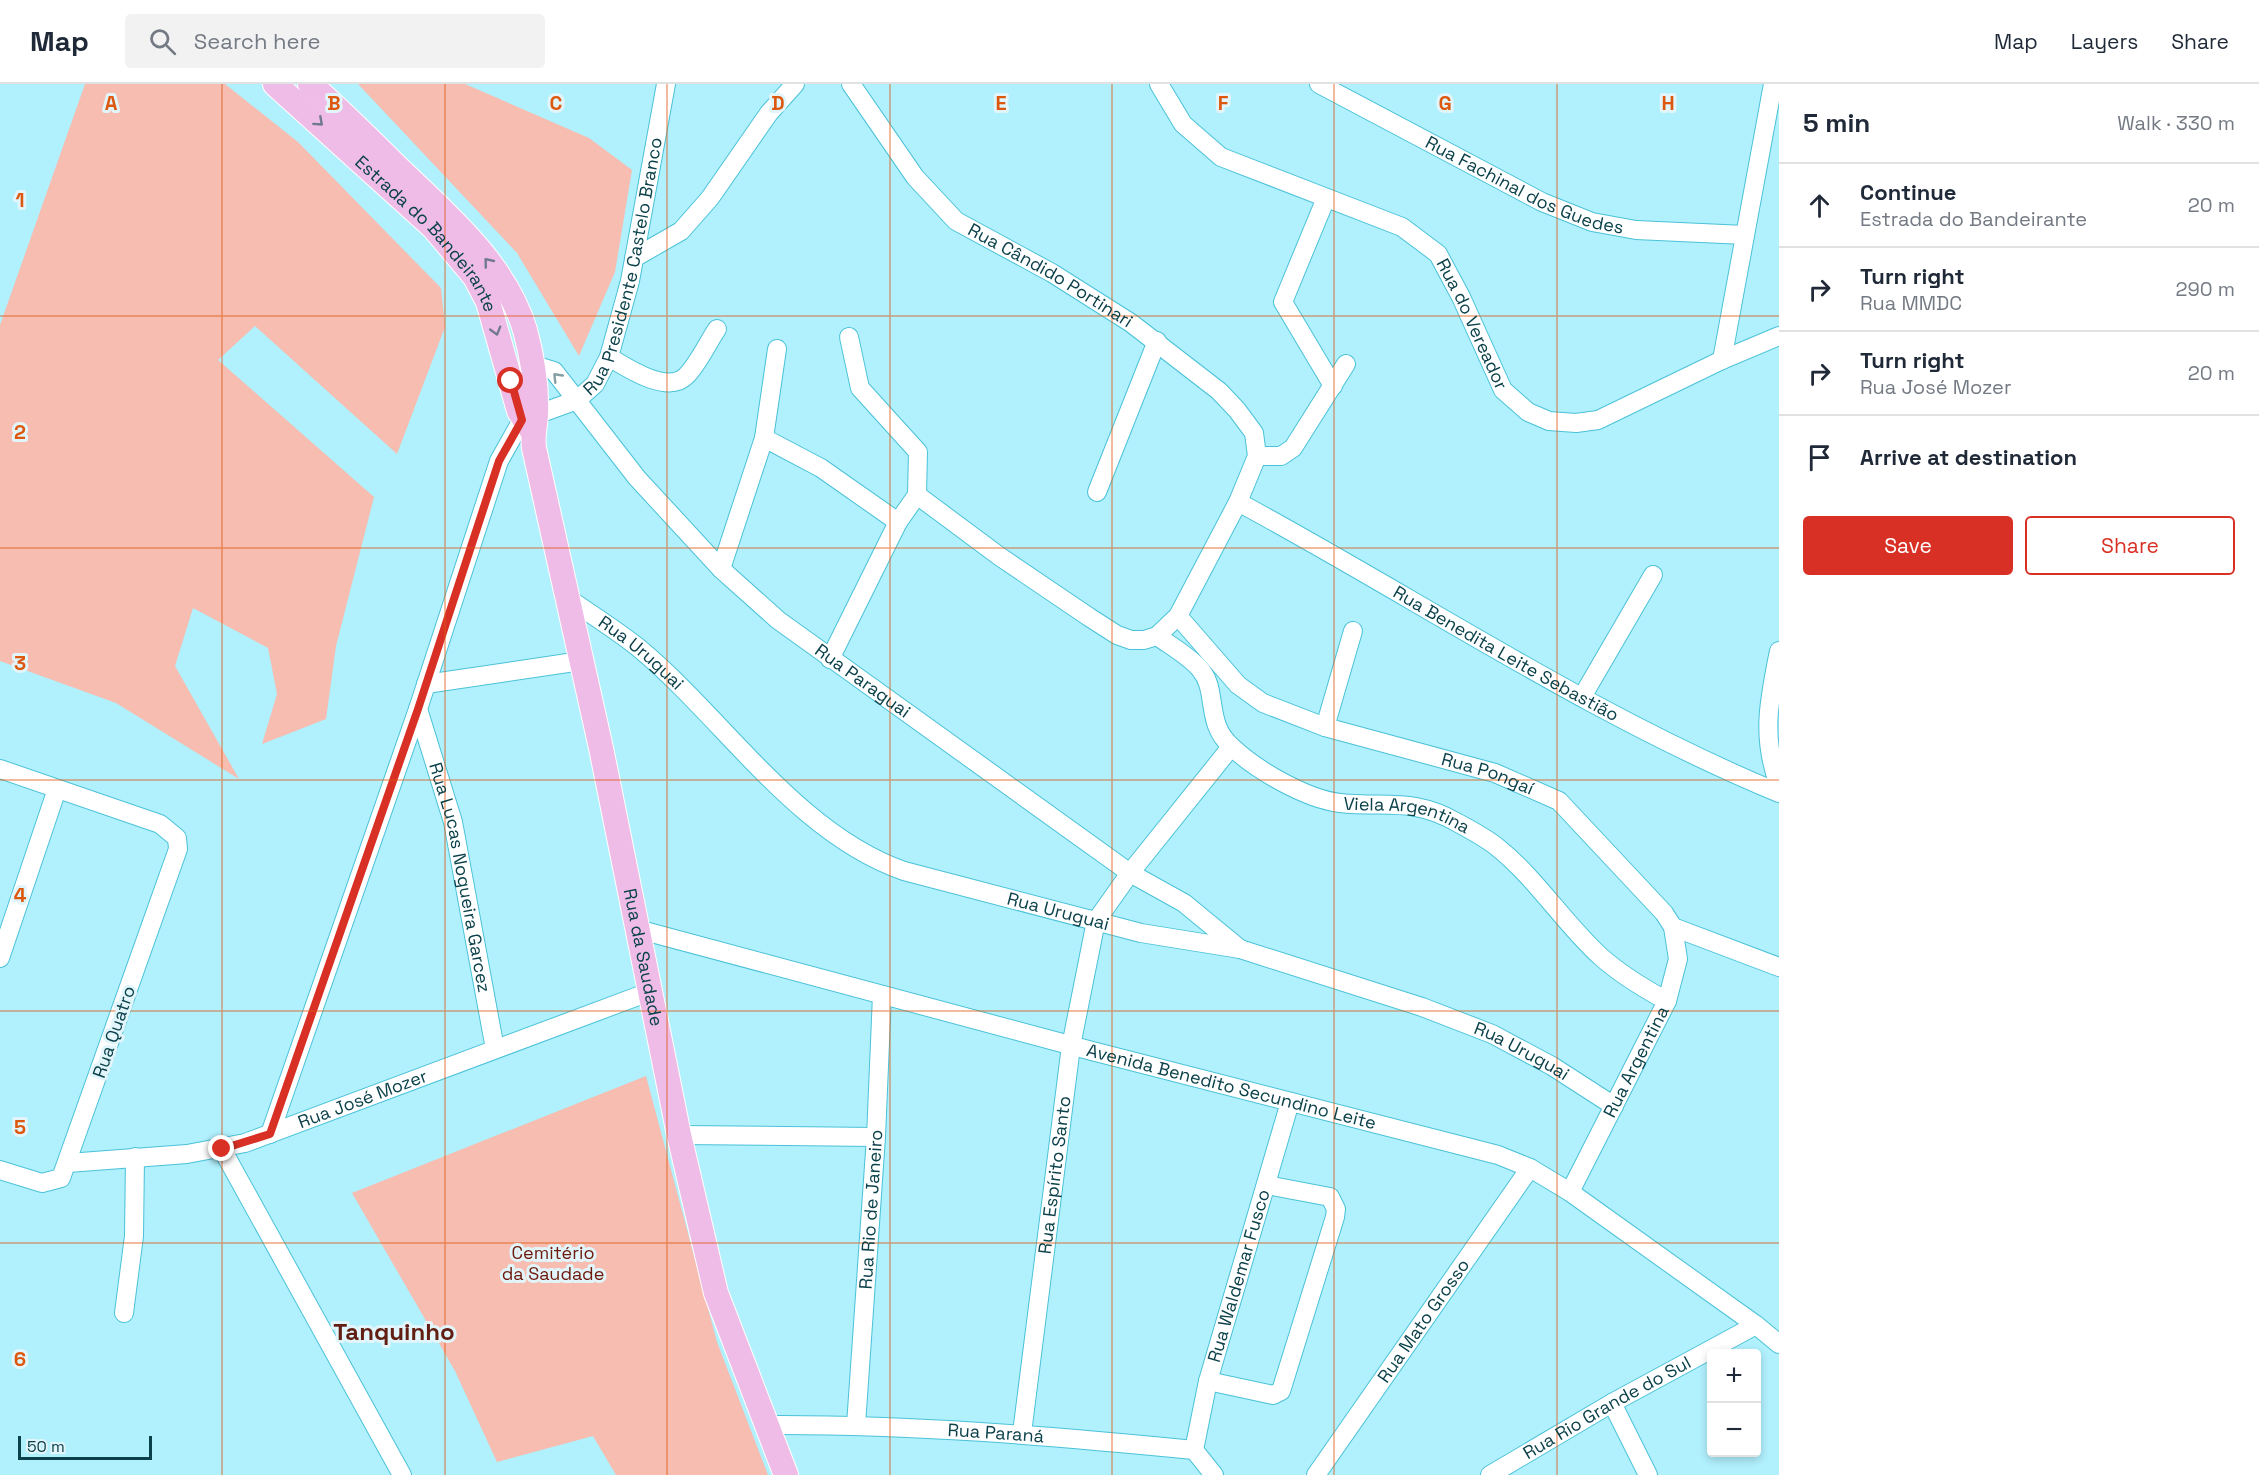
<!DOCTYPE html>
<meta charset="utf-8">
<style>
:root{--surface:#fff;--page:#f2f2f3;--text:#1f2937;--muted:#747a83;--line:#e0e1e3;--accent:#d93025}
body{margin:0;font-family:"Space Grotesk",sans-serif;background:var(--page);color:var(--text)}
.controls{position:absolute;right:18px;bottom:18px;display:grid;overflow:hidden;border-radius:6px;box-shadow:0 3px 9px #0003}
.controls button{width:54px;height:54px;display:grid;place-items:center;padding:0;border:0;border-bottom:2px solid var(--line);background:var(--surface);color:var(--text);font:30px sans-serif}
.scale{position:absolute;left:18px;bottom:15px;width:134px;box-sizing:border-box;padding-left:6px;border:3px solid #0b414a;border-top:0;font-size:16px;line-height:21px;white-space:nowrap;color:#0b414a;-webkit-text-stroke:4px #e1f5fa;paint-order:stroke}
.stop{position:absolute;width:18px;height:18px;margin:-14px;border:4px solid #d93025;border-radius:50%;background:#fff}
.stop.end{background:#d93025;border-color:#fff;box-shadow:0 2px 6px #0008}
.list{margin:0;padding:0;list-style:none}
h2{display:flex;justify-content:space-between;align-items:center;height:78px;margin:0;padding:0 24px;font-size:26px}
h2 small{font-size:20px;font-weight:400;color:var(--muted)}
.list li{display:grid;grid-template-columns:39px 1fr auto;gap:18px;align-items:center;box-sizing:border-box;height:84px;padding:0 24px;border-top:2px solid var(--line)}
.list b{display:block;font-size:22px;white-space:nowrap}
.list p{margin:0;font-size:20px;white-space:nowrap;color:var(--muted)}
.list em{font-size:20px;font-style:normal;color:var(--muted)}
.actions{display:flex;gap:12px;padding:18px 24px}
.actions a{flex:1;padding:14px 0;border:2px solid var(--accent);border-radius:6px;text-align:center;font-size:21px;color:var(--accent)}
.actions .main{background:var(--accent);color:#fff}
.icon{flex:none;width:33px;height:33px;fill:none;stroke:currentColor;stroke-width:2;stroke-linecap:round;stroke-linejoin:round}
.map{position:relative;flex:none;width:1779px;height:1391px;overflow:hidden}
header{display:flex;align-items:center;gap:36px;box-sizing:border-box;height:84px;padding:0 30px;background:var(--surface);border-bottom:2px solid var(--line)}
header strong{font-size:28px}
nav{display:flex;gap:33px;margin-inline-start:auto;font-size:21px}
.search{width:420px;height:54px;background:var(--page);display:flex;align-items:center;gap:15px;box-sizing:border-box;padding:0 21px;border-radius:6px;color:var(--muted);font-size:22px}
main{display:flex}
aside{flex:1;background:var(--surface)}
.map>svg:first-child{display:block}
.green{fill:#f6bdb0}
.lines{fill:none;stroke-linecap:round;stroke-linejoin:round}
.minor-casing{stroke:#4ac2d8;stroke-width:20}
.major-casing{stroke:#fff;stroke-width:26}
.minor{stroke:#fff;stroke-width:18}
.major{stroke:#efbce8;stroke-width:24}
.oneway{stroke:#727891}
.oneway2{stroke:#85a0a4}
.route{stroke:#d93025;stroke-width:8}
.grid{fill:none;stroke:#dd580f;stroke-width:1.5;stroke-opacity:0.55}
.labels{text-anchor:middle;stroke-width:6;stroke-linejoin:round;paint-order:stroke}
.street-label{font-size:18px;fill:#0b414a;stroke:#e1f5fa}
.park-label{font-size:18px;fill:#6e190b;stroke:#e1f5fa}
.district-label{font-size:24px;font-weight:bold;fill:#621e13;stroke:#e1f5fa}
.grid-label{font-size:20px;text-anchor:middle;font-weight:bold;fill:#dd580f;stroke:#e1f5fa;stroke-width:6;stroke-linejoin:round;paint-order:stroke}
</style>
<header>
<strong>Map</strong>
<div class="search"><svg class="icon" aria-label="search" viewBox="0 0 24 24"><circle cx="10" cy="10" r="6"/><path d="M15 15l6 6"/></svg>Search here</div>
<nav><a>Map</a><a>Layers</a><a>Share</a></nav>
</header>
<main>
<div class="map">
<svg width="1779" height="1391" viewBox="0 0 1779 1391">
<rect width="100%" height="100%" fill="#b1f0fd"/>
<g class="green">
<polygon points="85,0 225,0 298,58 441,204 445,243 397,370 255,242 218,276 374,413 336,562 326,635 262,660 277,610 268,564 193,524 175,582 239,695 116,619 0,577 0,241"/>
<polygon points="358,0 465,0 589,54 632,86 615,188 579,272 517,169"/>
<polygon points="646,992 717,1258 768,1391 616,1391 593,1352 497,1378 455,1287 352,1109"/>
</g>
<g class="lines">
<defs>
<g id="minor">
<path id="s1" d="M851,0L915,93L956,137L1052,189L1131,239L1219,307L1237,326L1254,349L1257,372L1238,418L1178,532L1157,552L1144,556H1131L1117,551L1089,533L999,472L917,411"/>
<path id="s2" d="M1159,0L1183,40L1221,73L1402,143L1438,170L1461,213L1503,306L1528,328L1549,337L1576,339L1598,336L1722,276L1779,252"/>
<path id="s3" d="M1319,0L1542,118L1592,138L1636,146L1745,151"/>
<polyline points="1326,114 1283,218 1333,302"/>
<polyline points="634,174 681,147 710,114 769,29 795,0"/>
<polyline points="849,253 860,304 918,368 917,411"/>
<path d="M609,273C626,283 667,311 686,292C698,280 707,260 717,245"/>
<polyline points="1722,276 1773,0"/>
<path id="s4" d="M531,280L554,287L637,394L721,485L778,536L1130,789L1184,819L1240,865"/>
<polyline points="764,354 821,384 898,438"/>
<polyline points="1257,372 1281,372 1293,364 1346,280"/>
<polyline points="1097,408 1157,257"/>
<path id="s5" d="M1238,418C1418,515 1590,631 1779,709"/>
<polyline points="721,485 764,354 777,265"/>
<path id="s6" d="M569,515C592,531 618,547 640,565C724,635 797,750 904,787L1141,849L1240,865L1422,923L1492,950L1552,982L1614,1022"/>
<path id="s7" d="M1178,532L1238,601L1263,619L1325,643L1495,689L1559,717L1664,829L1673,843L1779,883"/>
<path id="s8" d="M1157,552C1171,562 1189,572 1200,585C1219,607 1204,639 1232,663C1256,686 1306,715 1340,719C1386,724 1414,713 1458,739C1471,746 1486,754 1497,763C1536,794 1563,838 1600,872C1620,890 1643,904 1667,917"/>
<path d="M1779,567C1769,616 1761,653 1779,701"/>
<polyline points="830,575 898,438 917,411"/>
<polyline points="426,600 581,577"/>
<polyline points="1582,613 1653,491"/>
<path id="s9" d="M418,625L453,738L495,965"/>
<polyline points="1325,643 1353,547"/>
<polyline points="0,685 160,740 177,754 178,765 61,1094 42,1099 0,1086"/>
<path id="s10" d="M637,845L1092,967L1498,1071L1530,1084L1570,1108L1756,1241L1779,1260"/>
<polyline points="0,874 57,705"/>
<path id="s11" d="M270,1050L418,625L499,377L522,336L577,316L595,300L609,273L630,197L666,0"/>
<polyline points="679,1051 876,1053"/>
<polyline points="222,1065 402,1391"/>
<path id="s12" d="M68,1079L187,1070L245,1059L649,908"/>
<path id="s13" d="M1570,1108L1667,917L1678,875L1673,843"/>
<polyline points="124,1229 134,1152 135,1073"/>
<polyline points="1208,1297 1273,1311 1281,1307 1335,1133 1336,1125 1330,1113 1267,1101"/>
<polyline points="1612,1319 1648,1391"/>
<path id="s14" d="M765,1341C909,1340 1051,1352 1194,1366L1214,1391"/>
<path id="s15" d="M856,1341L876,1053L882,911"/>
<path id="s16" d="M1022,1349L1071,962L1096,837L1130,789L1231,663"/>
<path id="s17" d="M1194,1366L1208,1297L1290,1018"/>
<path id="s18" d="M1316,1391L1530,1084"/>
<path id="s19" d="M1490,1391L1612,1319L1756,1241"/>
</g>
<g id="major">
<path id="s20" d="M275,0L433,143L475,193L488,218L519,327L532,347"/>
<path id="s21" d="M310,0C340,26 368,54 396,82C445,129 505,179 525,246C532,272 537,301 536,328C536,341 532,350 534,364L601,664L679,1051L716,1209L786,1391"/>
</g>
</defs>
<use href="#minor" class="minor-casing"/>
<use href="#major" class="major-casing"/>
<use href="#minor" class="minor"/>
<use href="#major" class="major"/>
</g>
<defs><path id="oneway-chevron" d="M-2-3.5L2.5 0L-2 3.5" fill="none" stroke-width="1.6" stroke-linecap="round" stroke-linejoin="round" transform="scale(1.5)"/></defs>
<g class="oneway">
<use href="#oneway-chevron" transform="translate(319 38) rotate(42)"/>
<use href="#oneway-chevron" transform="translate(488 178) rotate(-129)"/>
<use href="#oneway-chevron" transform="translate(496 247) rotate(74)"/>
</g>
<use class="oneway2" href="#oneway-chevron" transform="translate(557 293) rotate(-134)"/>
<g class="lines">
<polyline class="route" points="222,1065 270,1050 418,625 499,377 522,336 511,297"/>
</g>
<path class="grid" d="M222,0V1391M445,0V1391M667,0V1391M890,0V1391M1112,0V1391M1334,0V1391M1557,0V1391M0,232H1779M0,464H1779M0,696H1779M0,927H1779M0,1159H1779"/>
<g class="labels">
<g class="street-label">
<text dy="6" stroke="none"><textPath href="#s3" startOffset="230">Rua Fachinal dos Guedes</textPath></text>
<text dy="6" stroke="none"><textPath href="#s20" startOffset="214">Estrada do Bandeirante</textPath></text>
<text dy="6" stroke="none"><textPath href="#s11" startOffset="962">Rua Presidente Castelo Branco</textPath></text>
<text dy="6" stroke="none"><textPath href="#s1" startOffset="282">Rua Cândido Portinari</textPath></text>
<text dy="6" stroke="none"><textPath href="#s2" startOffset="414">Rua do Vereador</textPath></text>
<text dy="6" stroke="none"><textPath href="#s5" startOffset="308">Rua Benedita Leite Sebastião</textPath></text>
<text dy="6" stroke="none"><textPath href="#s6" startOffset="90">Rua Uruguai</textPath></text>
<text dy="6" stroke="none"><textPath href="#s4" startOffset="464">Rua Paraguai</textPath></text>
<text dy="6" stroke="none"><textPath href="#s7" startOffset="358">Rua Pongaí</textPath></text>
<text dy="6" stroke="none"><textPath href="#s8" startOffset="332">Viela Argentina</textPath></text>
<text dy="6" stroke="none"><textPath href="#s9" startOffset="174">Rua Lucas Nogueira Garcez</textPath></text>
<text dy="6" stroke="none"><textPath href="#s6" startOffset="594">Rua Uruguai</textPath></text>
<text dy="6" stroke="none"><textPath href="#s21" startOffset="970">Rua da Saudade</textPath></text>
<text transform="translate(114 948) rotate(-71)" y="6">Rua Quatro</text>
<text dy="6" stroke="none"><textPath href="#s6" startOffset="1080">Rua Uruguai</textPath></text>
<text dy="6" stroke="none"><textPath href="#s13" startOffset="146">Rua Argentina</textPath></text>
<text dy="6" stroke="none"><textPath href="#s10" startOffset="615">Avenida Benedito Secundino Leite</textPath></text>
<text dy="6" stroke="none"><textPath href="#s12" startOffset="304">Rua José Mozer</textPath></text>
<text dy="6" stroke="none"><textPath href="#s16" startOffset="260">Rua Espírito Santo</textPath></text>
<text dy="6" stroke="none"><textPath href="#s15" startOffset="216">Rua Rio de Janeiro</textPath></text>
<text dy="6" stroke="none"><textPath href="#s17" startOffset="180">Rua Waldemar Fusco</textPath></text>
<text dy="6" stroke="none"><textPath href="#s18" startOffset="188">Rua Mato Grosso</textPath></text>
<text dy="6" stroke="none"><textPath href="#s19" startOffset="135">Rua Rio Grande do Sul</textPath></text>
<text dy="6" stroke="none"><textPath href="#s14" startOffset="231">Rua Paraná</textPath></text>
</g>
<g class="park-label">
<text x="553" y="1175">Cemitério<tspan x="553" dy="21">da Saudade</tspan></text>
</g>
<g class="district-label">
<text x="394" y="1256">Tanquinho</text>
</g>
</g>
<g class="grid-label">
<text x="111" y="26">A</text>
<text x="334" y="26">B</text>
<text x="556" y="26">C</text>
<text x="778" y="26">D</text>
<text x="1001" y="26">E</text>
<text x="1223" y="26">F</text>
<text x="1445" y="26">G</text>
<text x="1668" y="26">H</text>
<text x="20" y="123">1</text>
<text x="20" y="355">2</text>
<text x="20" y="586">3</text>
<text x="20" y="818">4</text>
<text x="20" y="1050">5</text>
<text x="20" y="1282">6</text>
</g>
</svg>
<div class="controls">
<button>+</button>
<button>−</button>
</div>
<div class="scale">50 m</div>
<div class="stop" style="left:511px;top:297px"></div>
<div class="stop end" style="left:222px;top:1065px"></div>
</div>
<aside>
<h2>5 min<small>Walk · 330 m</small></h2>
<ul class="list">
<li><svg class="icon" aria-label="ahead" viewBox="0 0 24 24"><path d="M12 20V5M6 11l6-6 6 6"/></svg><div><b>Continue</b><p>Estrada do Bandeirante</p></div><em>20 m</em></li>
<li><svg class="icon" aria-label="right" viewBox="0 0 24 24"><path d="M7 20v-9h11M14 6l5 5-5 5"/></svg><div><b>Turn right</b><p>Rua MMDC</p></div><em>290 m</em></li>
<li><svg class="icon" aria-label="right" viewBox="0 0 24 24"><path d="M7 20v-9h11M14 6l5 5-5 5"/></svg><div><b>Turn right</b><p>Rua José Mozer</p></div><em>20 m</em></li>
<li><svg class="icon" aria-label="arrive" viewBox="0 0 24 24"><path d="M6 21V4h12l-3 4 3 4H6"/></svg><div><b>Arrive at destination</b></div></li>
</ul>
<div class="actions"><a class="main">Save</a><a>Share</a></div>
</aside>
</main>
